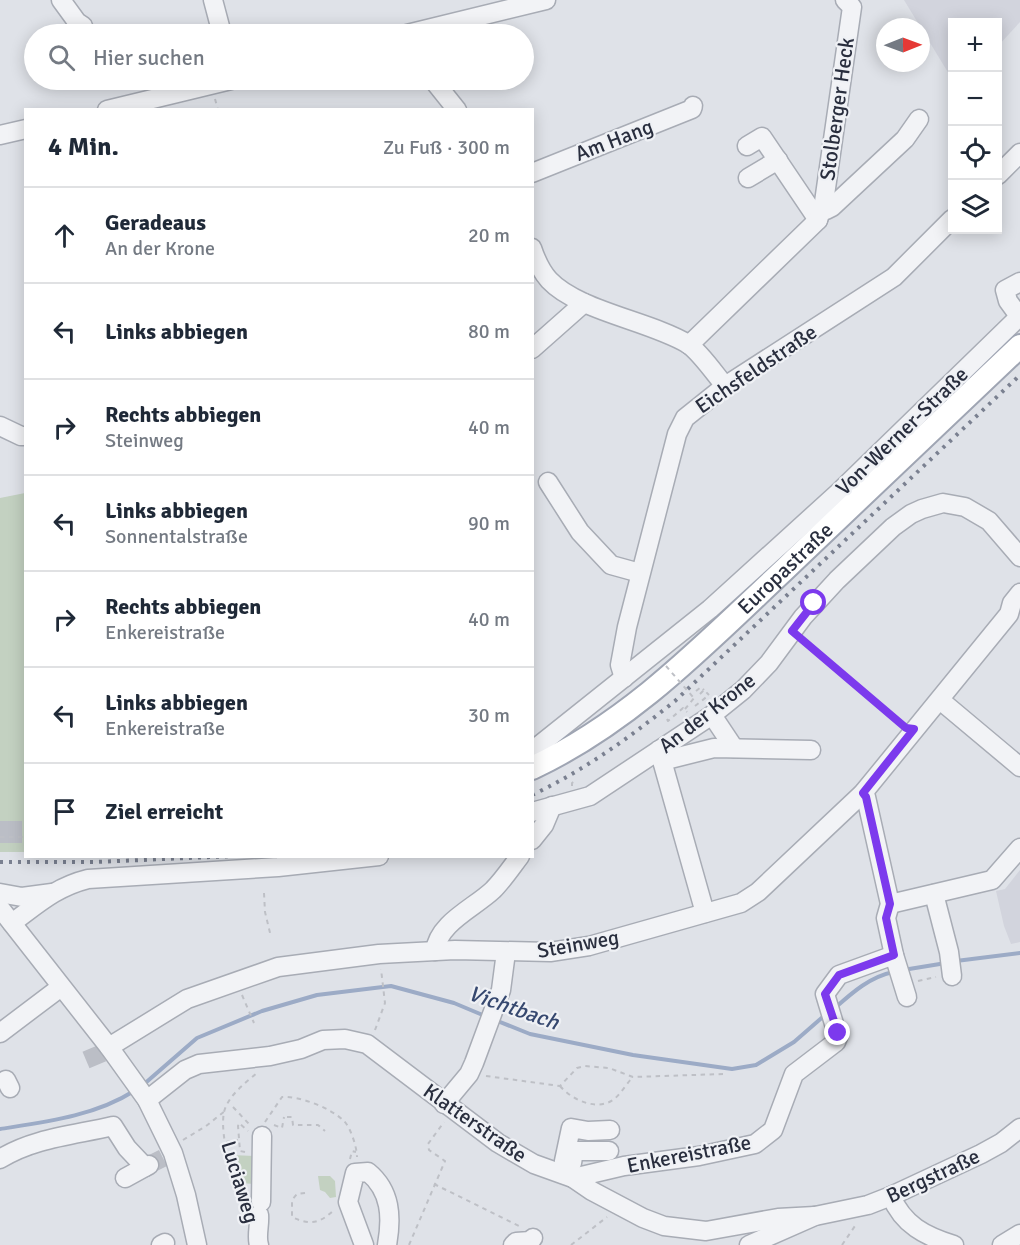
<!DOCTYPE html>
<html lang="de">
<meta charset="utf-8">
<style>
:root{--surface:#fff;--page:#f6f6f7;--text:#1f2937;--muted:#747a83;--line:#e0e1e3}
body{margin:0;font-family:Signika,sans-serif;background:var(--page);color:var(--text)}
.controls{position:absolute;right:18px;top:18px;display:grid;overflow:hidden;border-radius:0px;box-shadow:0 3px 15px #0003}
.controls button{width:54px;height:54px;display:grid;place-items:center;padding:0;border:0;border-bottom:2px solid var(--line);background:var(--surface);color:var(--text);font:30px sans-serif}
.compass{position:absolute;left:876px;top:18px;width:54px;height:54px;border-radius:50%;background:var(--surface);box-shadow:0 3px 15px #0003;rotate:89deg}
.stop{position:absolute;width:18px;height:18px;margin:-14px;border:4px solid #7c3aed;border-radius:50%;background:#fff}
.stop.end{background:#7c3aed;border-color:#fff;box-shadow:0 2px 6px #0008}
.list{margin:0;padding:0;list-style:none}
h2{display:flex;justify-content:space-between;align-items:center;height:78px;margin:0;padding:0 24px;font-size:26px}
h2 small{font-size:20px;font-weight:400;color:var(--muted)}
.list li{display:grid;grid-template-columns:39px 1fr auto;gap:18px;align-items:center;box-sizing:border-box;height:96px;padding:0 24px;border-top:2px solid var(--line)}
.list b{display:block;font-size:22px;white-space:nowrap}
.list p{margin:0;font-size:20px;white-space:nowrap;color:var(--muted)}
.list em{font-size:20px;font-style:normal;color:var(--muted)}
.icon{flex:none;width:33px;height:33px;fill:none;stroke:currentColor;stroke-width:2;stroke-linecap:round;stroke-linejoin:round}
.map{position:relative;flex:none;width:1020px;height:1245px;overflow:hidden}
.search{position:absolute;background:var(--surface);box-shadow:0 3px 15px #0003;left:24px;top:24px;width:510px;height:66px;display:flex;align-items:center;gap:15px;box-sizing:border-box;padding:0 21px;border-radius:33px;color:var(--muted);font-size:22px}
.panel{position:absolute;background:var(--surface);box-shadow:0 3px 15px #0003;left:24px;top:108px;width:510px;height:750px;border-radius:0px}
.map>svg:first-child{display:block}
.built{fill:#d2d4dd}
.green{fill:#c3d1c1}
.lines{fill:none;stroke-linecap:round;stroke-linejoin:round}
.stream{stroke:#9cabc6;stroke-width:4}
.minor-tunnel{stroke:#bbbec6;stroke-width:18;stroke-dasharray:18 9;stroke-linecap:butt}
.major-tunnel{stroke:#bbbec6;stroke-width:22;stroke-dasharray:22 11;stroke-linecap:butt}
.minor-casing{stroke:#a8acb5;stroke-width:21}
.major-casing{stroke:#9fa5b3;stroke-width:26}
.path{stroke:#bec0c6;stroke-width:2;stroke-dasharray:4.5 4.5;stroke-linecap:butt}
.minor{stroke:#f2f3f6;stroke-width:18}
.major{stroke:#fff;stroke-width:22}
.rail{stroke:#7a8090;stroke-width:4;stroke-dasharray:3 6;stroke-linecap:butt}
.path-bridge{stroke:#bec0c6;stroke-width:2;stroke-dasharray:4.5 4.5;stroke-linecap:butt}
.route{stroke:#7c3aed;stroke-width:8}
.labels{text-anchor:middle;stroke-width:4.5;stroke-linejoin:round;paint-order:stroke}
.street-label{font-size:21px;fill:#292e3e;stroke:#eff1f5}
.water-label{font-size:22px;font-style:italic;fill:#36486f;stroke:#eff1f5}
</style>
<div class="map">
<svg width="1020" height="1245" viewBox="0 0 1020 1245">
<rect width="100%" height="100%" fill="#dfe2e8"/>
<g class="built">
<polygon points="904,0 1020,0 1020,22 998,46 998,22 952,22 952,79"/>
<polygon points="1020,870 1020,942 1011,944 1004,926 996,891 1005,889"/>
</g>
<g class="green">
<polygon points="25,493 25,852 0,852 0,498"/>
<polygon points="232,1155 254,1156 254,1184 240,1183"/>
<polygon points="318,1176 330,1176 335,1181 336,1197 330,1198 325,1192 320,1190"/>
</g>
<g class="lines">
<g class="stream">
<polyline points="956,961 1020,953"/>
<polyline points="903,970 946,963"/>
<path d="M836,1007C853,992 870,977 893,972"/>
<polyline points="495,1020 530,1034 633,1055 732,1069 756,1065 794,1042 825,1015"/>
<polyline points="143,1085 197,1038 262,1011 317,995 391,986 454,1003 485,1016"/>
<path d="M0,1129C45,1122 95,1116 134,1091"/>
</g>
<g class="minor-tunnel">
<polyline points="86,1060 105,1052"/>
<polyline points="149,1165 163,1158"/>
</g>
<polyline class="major-tunnel" points="0,832 26,832"/>
<defs>
<g id="minor">
<polyline points="61,0 77,22 83,26"/>
<polyline points="213,0 222,34"/>
<polyline points="407,34 546,0"/>
<polyline points="433,80 457,110"/>
<polyline points="107,110 231,80"/>
<polyline points="0,135 26,129"/>
<polyline points="747,146 762,137 818,220"/>
<polyline points="532,173 692,109 693,106"/>
<polyline points="998,175 1020,153"/>
<polyline points="748,178 778,160"/>
<polyline points="821,209 826,210 832,207 905,139 919,119"/>
<path d="M532,248C536,260 541,271 549,280C578,311 650,321 688,344C700,352 715,374 725,386"/>
<polyline points="1019,316 1008,301 1005,290 1020,282"/>
<polyline points="689,345 818,220 824,202 852,7 845,0"/>
<polyline points="532,349 584,303"/>
<polyline points="0,426 21,436 26,436"/>
<polyline points="548,482 580,532 611,565 640,573"/>
<polyline points="624,678 620,665 627,627 677,434 685,418 725,386 894,277 952,219"/>
<polyline points="940,700 1020,767"/>
<polyline points="712,715 734,748"/>
<polyline points="659,750 705,913"/>
<polyline points="532,751 710,609 839,492 1020,316"/>
<polyline points="662,761 714,748 811,750"/>
<polyline points="863,793 866,797 890,904 886,918 894,955 907,997"/>
<polyline points="532,812 590,796 712,715 743,690 769,663 803,617 837,580 893,527 911,514 922,509 943,503 965,507 989,521 1020,557"/>
<polyline points="532,840 544,825 552,806"/>
<polyline points="0,893 22,897 52,893"/>
<polyline points="934,894 949,952 952,976"/>
<polyline points="890,904 992,880 1020,848"/>
<polyline points="0,908 109,1047 147,1100 173,1153 186,1195 197,1245"/>
<path d="M12,923C38,904 56,887 88,879L278,867L379,856"/>
<path d="M435,951C438,923 474,908 493,890C503,880 511,868 520,856"/>
<polyline points="0,1033 61,987"/>
<polyline points="109,1047 187,999 278,967 379,954 455,950 550,952 589,946 741,903 758,892 863,793 1009,614 1012,603 1020,593"/>
<polyline points="6,1080 10,1088"/>
<polyline points="147,1100 185,1070 199,1064 270,1056 301,1049 323,1040 345,1039 367,1044 498,1143 534,1164 573,1178 592,1191 643,1218 664,1226 706,1231 778,1218 815,1216"/>
<polyline points="444,1104 469,1074 474,1063 501,990 506,952"/>
<path d="M0,1159C33,1138 75,1135 113,1126L127,1148L145,1167L149,1165"/>
<polyline points="567,1169 572,1163 574,1151 609,1151"/>
<polyline points="563,1174 564,1161 571,1128 588,1131 610,1130"/>
<polyline points="125,1178 145,1167"/>
<polyline points="573,1178 624,1166 699,1156 755,1144 773,1130 794,1074 836,1042 838,1037 825,994 839,975 894,955"/>
<path d="M891,1196C903,1225 925,1236 954,1245"/>
<polyline points="261,1202 262,1136"/>
<polyline points="161,1245 165,1243"/>
<path d="M259,1245C256,1236 260,1225 259,1215"/>
<path d="M364,1245L348,1202L355,1173L368,1172C391,1191 392,1217 387,1245"/>
<polyline points="513,1245 516,1242 530,1241 533,1238"/>
<polyline points="749,1245 815,1216 868,1205 891,1196 981,1154 1001,1143 1020,1128"/>
<polyline points="1002,1245 1020,1234"/>
</g>
<g id="major">
<path id="s1" d="M532,768C632,721 706,643 785,569C863,494 942,420 1020,346"/>
</g>
</defs>
<use href="#minor" class="minor-casing"/>
<use href="#major" class="major-casing"/>
<g class="path">
<polyline points="215,99 218,110"/>
<polyline points="803,641 900,722"/>
<polyline points="696,691 701,687 704,690"/>
<polyline points="700,694 704,690 709,695"/>
<polyline points="695,706 709,695"/>
<polyline points="685,709 694,698"/>
<polyline points="667,719 668,721 683,708 687,712"/>
<polyline points="572,786 572,783 577,780"/>
<polyline points="0,837 26,837"/>
<polyline points="264,893 265,912 271,937"/>
<polyline points="918,981 936,977"/>
<polyline points="242,995 254,1023"/>
<polyline points="375,1030 385,1003 381,969"/>
<polyline points="486,1076 560,1086 577,1068 585,1066 609,1068 633,1077 723,1074"/>
<path d="M560,1086C572,1100 596,1111 613,1100C621,1094 626,1084 633,1077"/>
<polyline points="233,1107 250,1125"/>
<polyline points="287,1117 292,1117 293,1125 318,1125 325,1131"/>
<path d="M265,1122L282,1097C300,1096 331,1108 344,1121C351,1128 357,1148 357,1157"/>
<polyline points="274,1125 282,1128 284,1117"/>
<polyline points="183,1140 206,1126 225,1111"/>
<polyline points="226,1142 238,1140"/>
<polyline points="245,1152 240,1151 238,1126 239,1123 248,1131"/>
<polyline points="350,1159 352,1151 356,1152"/>
<polyline points="434,1184 519,1226"/>
<path d="M305,1193L297,1194L292,1200V1217C311,1226 320,1223 334,1210"/>
<path d="M246,1207C235,1184 219,1138 224,1112C228,1096 245,1083 257,1073"/>
<polyline points="409,1245 445,1161 429,1150 428,1144 444,1122"/>
<polyline points="571,1245 607,1217"/>
<polyline points="842,1245 857,1223"/>
</g>
<use href="#minor" class="minor"/>
<use href="#major" class="major"/>
<g class="rail">
<path d="M532,795C585,770 630,737 675,701L1020,375"/>
<polyline points="0,862 95,862 234,856"/>
</g>
<polyline class="path-bridge" points="666,666 693,697"/>
</g>
<g class="lines">
<polyline class="route" points="814,603 792,631 906,728 914,729 863,793 866,797 890,904 886,918 894,955 839,975 825,994 838,1033"/>
</g>
<g class="labels">
<g class="street-label">
<text transform="translate(837 109) rotate(-82)" y="7">Stolberger Heck</text>
<text transform="translate(614 140) rotate(-21)" y="7">Am Hang</text>
<text transform="translate(756 369) rotate(-34)" y="7">Eichsfeldstraße</text>
<text transform="translate(902 431) rotate(-44)" y="7">Von-Werner-Straße</text>
<text dy="7" stroke="none"><textPath href="#s1" startOffset="324">Europastraße</textPath></text>
<text transform="translate(707 713) rotate(-38)" y="7">An der Krone</text>
<text transform="translate(578 944) rotate(-10)" y="7">Steinweg</text>
<text transform="translate(475 1123) rotate(35)" y="7">Klatterstraße</text>
<text transform="translate(689 1154) rotate(-11)" y="7">Enkereistraße</text>
<text transform="translate(933 1176) rotate(-25)" y="7">Bergstraße</text>
<text transform="translate(240 1182) rotate(73)" y="7">Luciaweg</text>
</g>
<g class="water-label">
<text transform="translate(514 1007) rotate(19)" y="8">Vichtbach</text>
</g>
</g>
</svg>
<div class="controls">
<button>+</button>
<button>−</button>
<button><svg class="icon" aria-label="locate" viewBox="0 0 24 24"><circle cx="12" cy="12" r="6"/><path d="M12 2v4M12 18v4M2 12h4M18 12h4"/></svg></button>
<button><svg class="icon" aria-label="layers" viewBox="0 0 24 24"><path d="M12 4l9 5-9 5-9-5zM3 14l9 5 9-5"/></svg></button>
</div>
<svg class="compass" viewBox="-18 -18 36 36"><path d="M0-13l5 13h-10z" fill="#e53935"/><path d="M0 13l5-13h-10z" fill="#747a83"/></svg>
<div class="stop" style="left:814px;top:603px"></div>
<div class="stop end" style="left:838px;top:1033px"></div>
<div class="search"><svg class="icon" aria-label="search" viewBox="0 0 24 24"><circle cx="10" cy="10" r="6"/><path d="M15 15l6 6"/></svg>Hier suchen</div>
<section class="panel">
<h2>4 Min.<small>Zu Fuß · 300 m</small></h2>
<ul class="list">
<li><svg class="icon" aria-label="ahead" viewBox="0 0 24 24"><path d="M12 20V5M6 11l6-6 6 6"/></svg><div><b>Geradeaus</b><p>An der Krone</p></div><em>20 m</em></li>
<li><svg class="icon" aria-label="left" viewBox="0 0 24 24"><path d="M17 20v-9H6M10 6l-5 5 5 5"/></svg><div><b>Links abbiegen</b></div><em>80 m</em></li>
<li><svg class="icon" aria-label="right" viewBox="0 0 24 24"><path d="M7 20v-9h11M14 6l5 5-5 5"/></svg><div><b>Rechts abbiegen</b><p>Steinweg</p></div><em>40 m</em></li>
<li><svg class="icon" aria-label="left" viewBox="0 0 24 24"><path d="M17 20v-9H6M10 6l-5 5 5 5"/></svg><div><b>Links abbiegen</b><p>Sonnentalstraße</p></div><em>90 m</em></li>
<li><svg class="icon" aria-label="right" viewBox="0 0 24 24"><path d="M7 20v-9h11M14 6l5 5-5 5"/></svg><div><b>Rechts abbiegen</b><p>Enkereistraße</p></div><em>40 m</em></li>
<li><svg class="icon" aria-label="left" viewBox="0 0 24 24"><path d="M17 20v-9H6M10 6l-5 5 5 5"/></svg><div><b>Links abbiegen</b><p>Enkereistraße</p></div><em>30 m</em></li>
<li><svg class="icon" aria-label="arrive" viewBox="0 0 24 24"><path d="M6 21V4h12l-3 4 3 4H6"/></svg><div><b>Ziel erreicht</b></div></li>
</ul>
</section>
</div>
